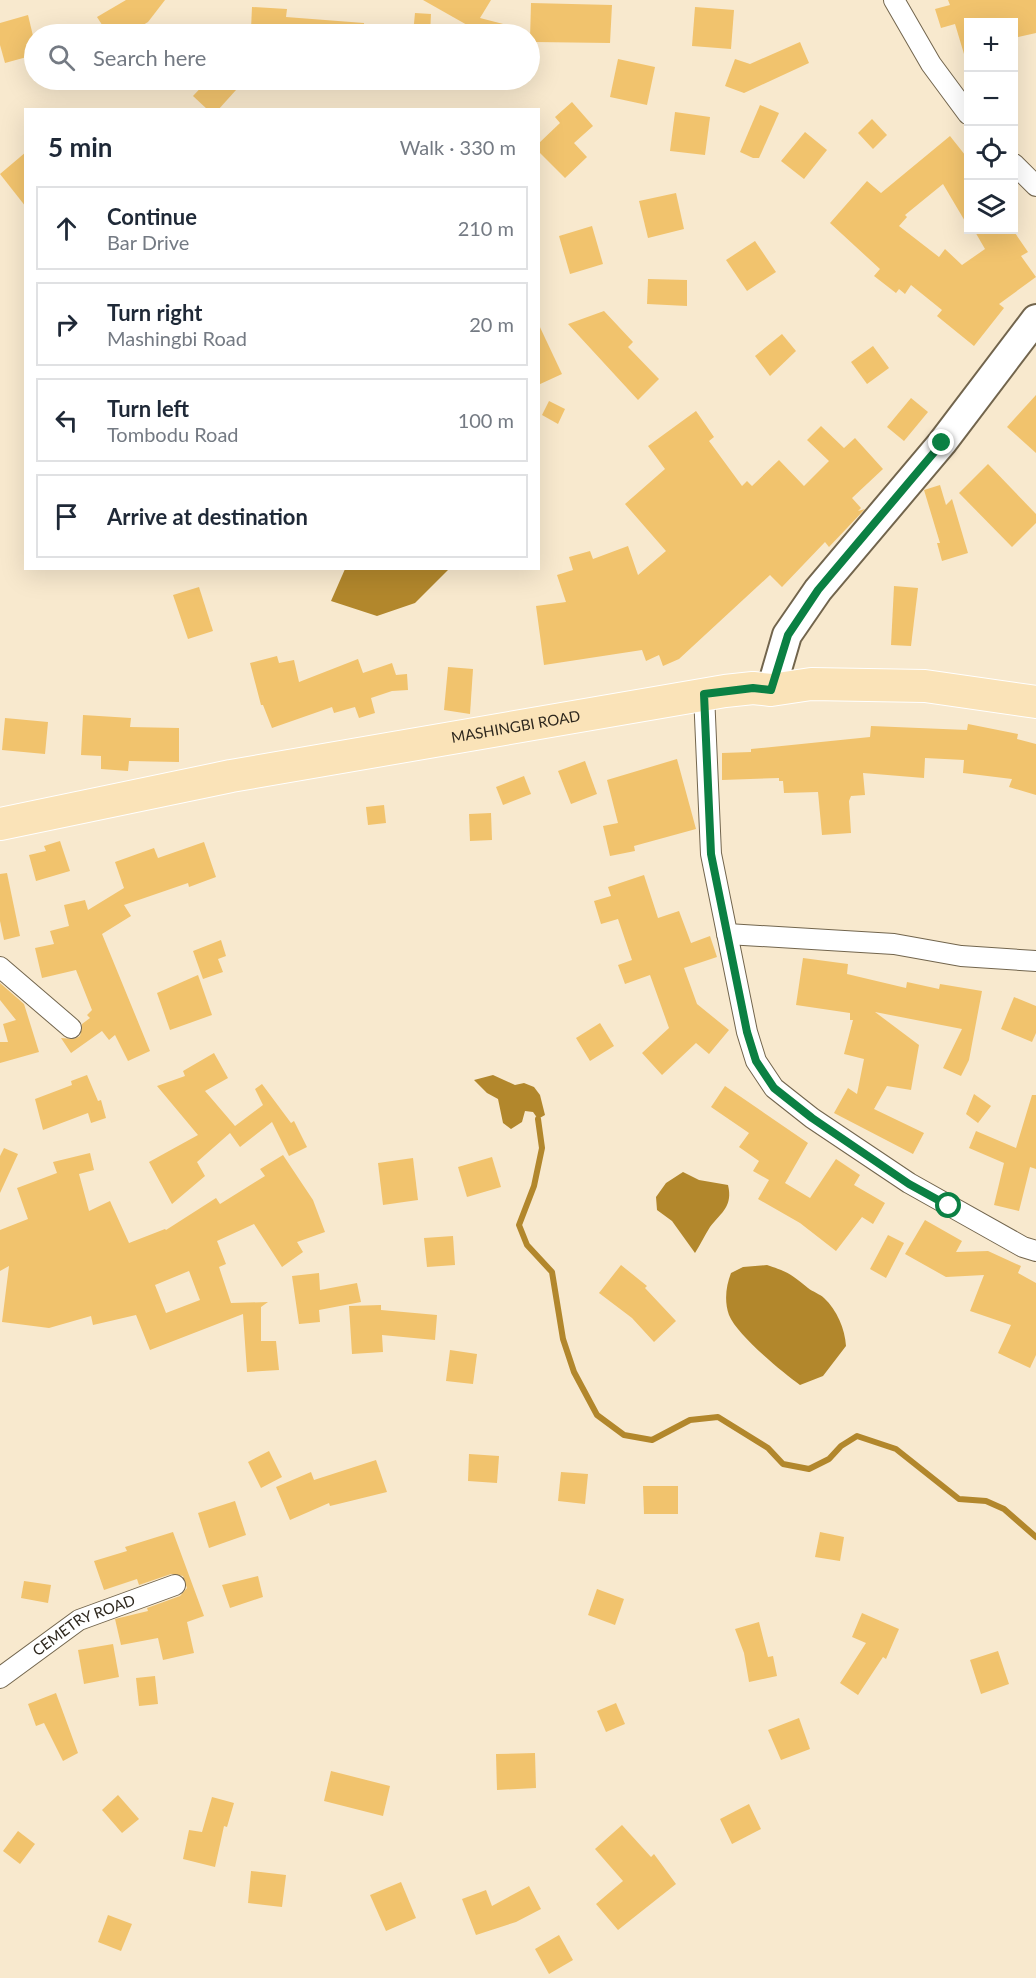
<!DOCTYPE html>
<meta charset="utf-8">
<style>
:root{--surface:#fff;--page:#f6f6f7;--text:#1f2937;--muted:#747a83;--line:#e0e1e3}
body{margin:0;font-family:Lato,sans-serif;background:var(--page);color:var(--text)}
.controls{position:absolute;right:18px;top:18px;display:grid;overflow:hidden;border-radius:0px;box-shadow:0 6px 24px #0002}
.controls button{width:54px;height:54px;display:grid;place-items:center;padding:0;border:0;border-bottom:2px solid var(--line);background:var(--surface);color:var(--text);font:30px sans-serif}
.stop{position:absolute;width:18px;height:18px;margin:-14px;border:4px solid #0b8043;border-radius:50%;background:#fff}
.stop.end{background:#0b8043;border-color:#fff;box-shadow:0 2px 6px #0008}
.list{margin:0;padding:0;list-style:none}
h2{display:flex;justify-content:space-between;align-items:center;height:78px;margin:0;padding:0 24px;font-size:26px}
h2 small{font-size:20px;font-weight:400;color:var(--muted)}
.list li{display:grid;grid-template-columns:39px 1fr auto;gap:18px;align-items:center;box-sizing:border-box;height:84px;margin:0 12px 12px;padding:0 12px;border:2px solid var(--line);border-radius:0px}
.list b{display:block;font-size:22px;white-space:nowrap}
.list p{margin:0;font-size:20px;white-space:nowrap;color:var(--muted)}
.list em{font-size:20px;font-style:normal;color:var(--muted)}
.icon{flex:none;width:33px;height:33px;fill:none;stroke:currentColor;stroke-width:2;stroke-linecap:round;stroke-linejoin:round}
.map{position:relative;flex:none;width:1036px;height:1978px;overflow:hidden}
.search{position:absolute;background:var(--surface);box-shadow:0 6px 24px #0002;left:24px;top:24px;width:516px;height:66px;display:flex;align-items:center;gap:15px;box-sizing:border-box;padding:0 21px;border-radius:33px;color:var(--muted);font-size:22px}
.panel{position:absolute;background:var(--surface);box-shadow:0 6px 24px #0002;left:24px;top:108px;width:516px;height:462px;border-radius:0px}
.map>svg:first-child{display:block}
.water{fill:#b2872c}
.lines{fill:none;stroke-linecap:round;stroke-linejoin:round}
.stream{stroke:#b2872c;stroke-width:6}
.building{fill:#f1c36d;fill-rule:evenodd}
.street-casing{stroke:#72654d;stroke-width:22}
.secondary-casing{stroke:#72654d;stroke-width:32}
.primary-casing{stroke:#fff;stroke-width:34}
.street{stroke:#fff;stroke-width:20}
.secondary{stroke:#fff;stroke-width:28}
.primary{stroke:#fae3b8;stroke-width:32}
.route{stroke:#0b8043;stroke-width:8}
.labels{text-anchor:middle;stroke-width:5;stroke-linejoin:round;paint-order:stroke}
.street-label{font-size:15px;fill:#2e281e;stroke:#f8e9ce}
</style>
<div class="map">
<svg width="1036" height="1978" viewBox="0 0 1036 1978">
<rect width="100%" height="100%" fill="#f8e9ce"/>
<g class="water">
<polygon points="345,569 345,568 449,569 415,603 377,616 331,601"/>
<polygon points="493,1075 515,1085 524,1083 534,1087 540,1095 545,1115 538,1119 533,1112 525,1111 522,1122 511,1129 503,1123 498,1099 487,1093 474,1080"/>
<path d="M683,1172L699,1180L728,1185C733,1206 722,1212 710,1227C705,1235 700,1245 695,1253L672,1221L657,1210L656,1197L666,1183Z"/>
<path d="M767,1265C788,1272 791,1274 808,1288C813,1292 820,1294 824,1298C837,1310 845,1329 846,1346L823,1376L800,1385C782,1372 737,1335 729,1315C724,1301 726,1286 731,1273L743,1267Z"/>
</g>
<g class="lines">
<polyline class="stream" points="538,1119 542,1148 534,1186 519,1225 527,1245 552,1272 563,1339 574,1372 597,1415 624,1435 652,1440 690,1420 718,1417 768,1448 783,1464 809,1469 829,1459 841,1446 857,1436 896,1449 959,1499 986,1501 1004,1509 1036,1537"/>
</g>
<g class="building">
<polygon points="126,0 165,0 148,22 128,34 108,34 97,17"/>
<polygon points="423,0 491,0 480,18 523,29 522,34 483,34"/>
<polygon points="948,0 1036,0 1036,33 1014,38 1014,22 969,22 969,53 964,54 955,24 941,28 935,9 950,5"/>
<polygon points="531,3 612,5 610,43 534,42 535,39 530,39"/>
<polygon points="252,7 287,9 286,17 364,23 364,34 302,34 251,29"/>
<polygon points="695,7 734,10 731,49 692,46"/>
<polygon points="415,13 431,14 430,34 413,34"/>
<polygon points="28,15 34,40 34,55 5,63 0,45 0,23"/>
<polygon points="800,42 809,63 744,93 725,86 735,59 750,64"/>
<polygon points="618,59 655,67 647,105 610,97"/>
<polygon points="208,80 225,80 236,90 218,110 208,110 193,96"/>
<polygon points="572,102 593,126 574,143 587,157 565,178 538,151 538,144 560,123 555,117"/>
<polygon points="760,105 779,113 759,158 753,158 740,152"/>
<polygon points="675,112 710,117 705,155 670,151"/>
<polygon points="872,119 887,135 873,149 858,133"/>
<polygon points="805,132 827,150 804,179 781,161"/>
<polygon points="950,136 969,160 969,228 943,184 905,215 907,217 899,226 939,257 945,249 962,265 985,249 974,230 1013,230 1028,252 1021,256 1036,277 999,304 1004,308 974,346 937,316 942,310 911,285 905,294 899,289 896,293 874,276 880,269 830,223 867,181 881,193"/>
<polygon points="26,152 26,207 0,174"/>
<polygon points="676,193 684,229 648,238 639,201"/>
<polygon points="592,226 603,264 570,274 559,236"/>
<polygon points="755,241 776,272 747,291 726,260"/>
<polygon points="648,279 687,280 687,306 647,304"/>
<polygon points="604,311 633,342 628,347 659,379 638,400 568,324"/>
<polygon points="538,323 562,374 538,385"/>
<polygon points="782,334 796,351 770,376 755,356"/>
<polygon points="873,346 889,368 867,384 851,362"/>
<polygon points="1036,395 1036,453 1007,427"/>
<polygon points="911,398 928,412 904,441 887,427"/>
<polygon points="549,401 565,409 558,424 542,415"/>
<polygon points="696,411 714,437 709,441 742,486 747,481 752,486 779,460 804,486 829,461 807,440 821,426 844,448 855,438 883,469 852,498 861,508 858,511 865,509 829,547 825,542 782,587 770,575 679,659 663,666 659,655 646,661 642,650 544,665 536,606 566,602 557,575 573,570 569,557 590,551 593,559 628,546 638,575 666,551 625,504 665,469 648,446"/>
<polygon points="988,464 1036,514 1036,523 1012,547 959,493"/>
<polygon points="940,485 946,505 952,499 968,553 942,561 937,543 940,543 924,490"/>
<polygon points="894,586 918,588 911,646 891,645"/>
<polygon points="199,587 213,631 188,639 173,595"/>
<polygon points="277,656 279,663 294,660 299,682 358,659 363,673 392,663 396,675 407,674 408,690 392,691 371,698 375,713 359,718 355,707 334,713 332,707 272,728 263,705 261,705 250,663"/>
<polygon points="448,667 473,669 470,714 444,710"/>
<polygon points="83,715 131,718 130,727 179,728 179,762 129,761 128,771 101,769 101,756 81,755"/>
<polygon points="5,718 48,722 45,754 2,750"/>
<polygon points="968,724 1018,734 1017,739 1036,744 1036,795 1009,787 1012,779 963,773 964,760 925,758 924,778 863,773 865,795 851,796 849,801 851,833 822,835 818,792 784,793 783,781 779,781 779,778 722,780 722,753 751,752 751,749 870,737 871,726 967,730"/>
<polygon points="677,759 696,829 634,846 635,851 610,856 603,826 618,823 607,780"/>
<polygon points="585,761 597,794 571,804 558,771"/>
<polygon points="524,776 531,794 503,805 496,787"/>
<polygon points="384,805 386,823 368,825 366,807"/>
<polygon points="491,813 492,840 470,841 469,814"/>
<polygon points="60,841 70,871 36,881 29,855 46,851 44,846"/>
<polygon points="204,842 216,877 189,887 188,883 124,905 131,916 102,934 150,1051 128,1061 115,1035 109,1040 102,1031 71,1053 61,1038 74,1039 80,1036 82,1024 90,1018 87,1015 92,1010 76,970 42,978 35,948 54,944 50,931 69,926 64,905 85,900 88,910 124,888 115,862 154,848 158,858"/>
<polygon points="7,873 20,936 4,940 0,921 0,874"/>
<polygon points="644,875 658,918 679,911 691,943 710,936 717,957 684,968 697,1004 729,1030 709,1054 696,1043 662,1075 642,1053 669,1028 650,975 625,984 618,965 632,960 618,919 601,924 594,901 611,896 608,887"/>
<polygon points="221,940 226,956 218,959 223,972 203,979 193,951"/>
<polygon points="803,958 848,964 847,974 906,988 907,982 939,989 940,984 982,991 969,1060 961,1076 943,1068 962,1029 875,1012 919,1045 911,1090 887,1086 874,1109 924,1133 913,1154 834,1113 848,1088 857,1094 864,1059 844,1054 853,1020 850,1020 850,1013 796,1005"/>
<polygon points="198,975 212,1015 170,1030 157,993"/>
<polygon points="0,983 24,1004 39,1052 0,1063 0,1042 8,1042 3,1024 16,1020 0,1000"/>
<polygon points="1014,997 1036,1006 1036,1033 1032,1042 1001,1029"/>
<polygon points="600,1023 614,1046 590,1061 576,1038"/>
<polygon points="214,1053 228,1078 205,1091 235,1126 263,1105 255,1089 262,1084 291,1123 294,1121 307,1147 289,1156 272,1122 240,1147 230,1133 197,1162 205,1176 172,1204 149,1162 198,1135 157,1086 185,1076 183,1071"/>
<polygon points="87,1075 98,1101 101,1100 106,1118 91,1123 88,1113 43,1130 35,1099 72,1085 71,1081"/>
<polygon points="725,1086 808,1143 785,1183 810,1198 836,1159 860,1175 854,1185 885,1203 873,1224 862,1217 836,1251 800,1223 758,1199 769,1180 753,1171 759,1161 739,1147 749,1133 711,1107"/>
<polygon points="974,1094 991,1106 978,1123 966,1114"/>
<polygon points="1032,1095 1036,1095 1036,1169 1030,1167 1019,1211 994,1205 1004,1163 969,1148 976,1131 1016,1148"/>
<polygon points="4,1148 18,1154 0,1193 0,1156"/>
<path d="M90,1153L94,1170L79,1174L89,1211L110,1201L129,1243L165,1229L166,1230L216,1198L220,1204L265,1176L260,1169L283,1155L313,1200L325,1232L297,1242L303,1252L282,1267L254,1224L217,1241L226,1264L219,1267L231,1303L268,1302L261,1307V1341H276L279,1370L247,1372L243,1314L150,1350L136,1315L93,1325L91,1316L49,1328L2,1322L9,1266L0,1271V1230L28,1219L17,1188L57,1173L53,1162ZM189,1271L200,1300L166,1313L155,1285Z"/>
<polygon points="492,1157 501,1187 467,1197 458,1167"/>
<polygon points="413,1158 418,1200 383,1205 378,1163"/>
<polygon points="925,1220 962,1241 956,1252 988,1251 1021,1266 1018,1273 1036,1283 1036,1355 1030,1368 998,1353 1011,1325 970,1311 984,1275 946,1277 905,1254"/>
<polygon points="888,1235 904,1243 886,1278 870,1269"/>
<polygon points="453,1236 455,1265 427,1267 424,1238"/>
<polygon points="621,1265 647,1286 645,1288 676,1321 654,1342 632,1318 599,1293"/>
<polygon points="319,1273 320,1290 357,1283 361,1302 319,1310 320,1322 299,1324 292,1276"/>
<polygon points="381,1305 381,1310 437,1315 435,1340 382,1335 383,1352 352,1354 349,1306"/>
<polygon points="450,1350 477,1354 473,1384 446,1381"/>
<polygon points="269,1451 282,1477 261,1488 248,1462"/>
<polygon points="469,1454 499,1456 497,1483 468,1481"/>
<polygon points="376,1460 387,1492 330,1506 329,1503 290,1520 276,1487 311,1472 314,1480"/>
<polygon points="561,1472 588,1474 585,1504 558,1501"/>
<polygon points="643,1486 678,1486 678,1514 644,1514"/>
<polygon points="235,1501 246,1535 209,1548 198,1513"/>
<polygon points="173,1532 204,1616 187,1622 194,1653 163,1660 158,1638 121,1645 115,1619 148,1611 147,1608 180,1596 187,1588 183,1576 171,1574 139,1585 137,1579 104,1590 94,1561 127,1551 125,1547"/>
<polygon points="820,1532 844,1537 840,1561 815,1557"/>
<polygon points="258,1576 263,1597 230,1608 222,1585"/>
<polygon points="24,1581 51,1585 48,1603 21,1598"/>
<polygon points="597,1589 624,1599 615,1625 588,1615"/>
<polygon points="862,1613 899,1629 886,1659 883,1657 858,1695 840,1683 866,1643 852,1637"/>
<polygon points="759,1622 768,1657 773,1656 777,1676 749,1682 744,1653 735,1629"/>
<polygon points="113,1644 119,1677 84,1684 78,1650"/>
<polygon points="998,1651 1009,1684 981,1694 970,1660"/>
<polygon points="155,1676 158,1704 139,1706 136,1678"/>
<polygon points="56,1693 78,1753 63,1761 44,1723 36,1726 28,1704"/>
<polygon points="616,1703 625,1724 606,1732 597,1711"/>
<polygon points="799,1718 810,1749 781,1760 768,1730"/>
<polygon points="535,1753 536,1788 497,1790 496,1754"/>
<polygon points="331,1771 390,1786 383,1816 324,1801"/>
<polygon points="118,1795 139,1819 122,1833 102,1810"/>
<polygon points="212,1797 234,1803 227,1827 224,1826 215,1867 183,1859 189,1830 202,1832"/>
<polygon points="749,1804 761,1829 732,1844 720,1819"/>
<polygon points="622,1825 651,1857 654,1854 676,1884 618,1930 596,1904 623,1881 595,1849"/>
<polygon points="18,1831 35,1844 20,1864 3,1851"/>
<polygon points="251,1871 286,1875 282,1907 248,1903"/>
<polygon points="401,1882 416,1918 386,1931 370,1895"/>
<polygon points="529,1886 541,1909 516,1922 476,1935 462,1899 486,1890 492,1906"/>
<polygon points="108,1915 132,1924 121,1951 98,1942"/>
<polygon points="559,1935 573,1960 549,1974 535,1949"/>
</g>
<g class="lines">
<defs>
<g id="street">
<polyline points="894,0 931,64 968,114"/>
<polyline points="1014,164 1036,186"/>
<polyline points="704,694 711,854 747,1032 756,1061 774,1088 812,1118 909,1183 1023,1247 1036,1251"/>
<polyline points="727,934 894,944 961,956 1036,961"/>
<polyline points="0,967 71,1028"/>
<path id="s1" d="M0,1678L79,1620L175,1585"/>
</g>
<polyline id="secondary" points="771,690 787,635 818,590 942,443 1036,319"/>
<g id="primary">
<path id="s2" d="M0,824L231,776L725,691L753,688L771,690L811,684L925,686L1036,702"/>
</g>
</defs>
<use href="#street" class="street-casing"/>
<use href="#secondary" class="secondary-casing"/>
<use href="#primary" class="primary-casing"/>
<use href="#street" class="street"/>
<use href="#secondary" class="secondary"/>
<use href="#primary" class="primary"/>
</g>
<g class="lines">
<polyline class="route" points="942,443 818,590 788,635 771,690 753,688 704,694 711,854 747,1032 756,1061 774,1088 812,1118 909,1184 949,1206"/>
</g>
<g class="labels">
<g class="street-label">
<text dy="5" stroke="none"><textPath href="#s2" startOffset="525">MASHINGBI ROAD</textPath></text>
<text dy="5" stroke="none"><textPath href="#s1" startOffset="100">CEMETRY ROAD</textPath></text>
</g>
</g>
</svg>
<div class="controls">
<button>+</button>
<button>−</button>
<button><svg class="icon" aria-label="locate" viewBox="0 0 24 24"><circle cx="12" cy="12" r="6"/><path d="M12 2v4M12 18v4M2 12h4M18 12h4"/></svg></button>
<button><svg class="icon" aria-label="layers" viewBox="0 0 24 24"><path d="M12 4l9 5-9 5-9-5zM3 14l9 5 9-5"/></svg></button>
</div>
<div class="stop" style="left:949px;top:1206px"></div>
<div class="stop end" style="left:942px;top:443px"></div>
<div class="search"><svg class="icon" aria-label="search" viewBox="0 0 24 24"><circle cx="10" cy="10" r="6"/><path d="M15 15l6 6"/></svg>Search here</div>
<section class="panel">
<h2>5 min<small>Walk · 330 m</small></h2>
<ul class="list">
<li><svg class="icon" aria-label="ahead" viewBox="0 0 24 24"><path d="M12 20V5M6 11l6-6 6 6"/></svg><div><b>Continue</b><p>Bar Drive</p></div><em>210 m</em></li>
<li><svg class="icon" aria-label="right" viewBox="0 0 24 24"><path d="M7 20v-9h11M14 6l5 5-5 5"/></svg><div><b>Turn right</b><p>Mashingbi Road</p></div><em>20 m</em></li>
<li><svg class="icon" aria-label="left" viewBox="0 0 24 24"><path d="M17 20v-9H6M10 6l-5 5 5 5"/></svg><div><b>Turn left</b><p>Tombodu Road</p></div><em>100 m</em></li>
<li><svg class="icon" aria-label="arrive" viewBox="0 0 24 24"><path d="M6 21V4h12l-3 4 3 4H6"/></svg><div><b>Arrive at destination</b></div></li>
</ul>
</section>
</div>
